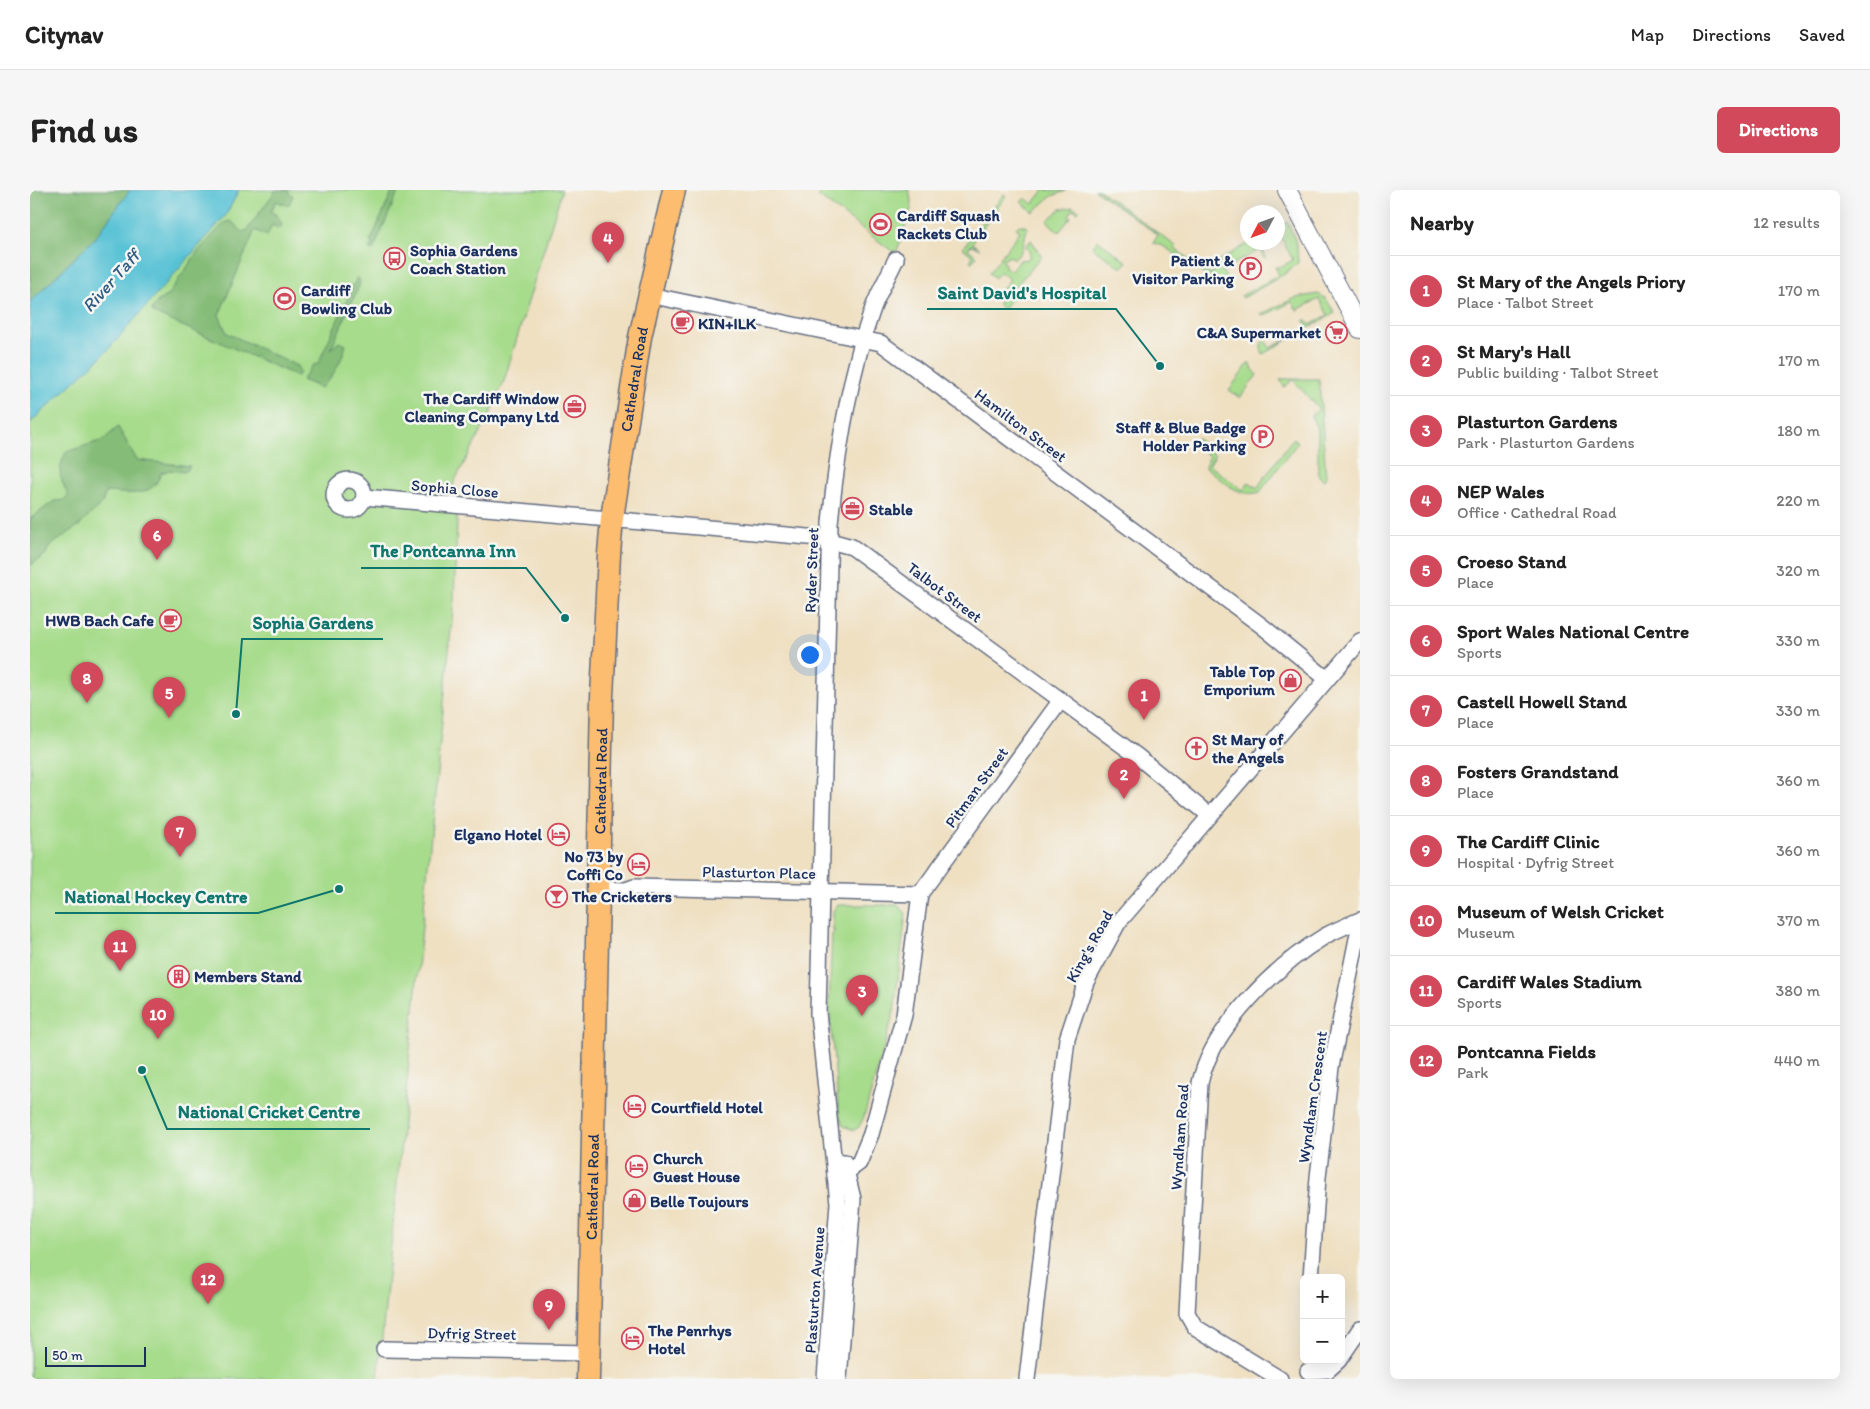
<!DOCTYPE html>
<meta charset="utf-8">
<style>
:root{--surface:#fff;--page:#f6f6f6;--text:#222;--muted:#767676;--line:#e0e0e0;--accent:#d1495b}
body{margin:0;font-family:Itim,sans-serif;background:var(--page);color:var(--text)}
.controls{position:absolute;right:15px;bottom:15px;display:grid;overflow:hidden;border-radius:8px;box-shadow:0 5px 20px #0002}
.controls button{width:45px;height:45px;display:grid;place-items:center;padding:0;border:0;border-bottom:1px solid var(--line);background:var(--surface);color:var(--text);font:25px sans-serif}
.compass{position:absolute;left:1210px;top:15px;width:45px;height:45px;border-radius:50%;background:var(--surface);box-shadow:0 5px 20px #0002;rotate:229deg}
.scale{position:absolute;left:15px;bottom:12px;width:101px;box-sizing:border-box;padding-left:5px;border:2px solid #1b2f5e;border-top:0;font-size:14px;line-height:18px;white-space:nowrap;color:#1b2f5e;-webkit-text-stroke:4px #f6f6f2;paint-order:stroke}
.you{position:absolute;left:779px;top:464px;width:18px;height:18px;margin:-12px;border:4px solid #fff;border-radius:50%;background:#1a73e8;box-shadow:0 0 0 8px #1a73e833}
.badge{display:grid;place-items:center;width:32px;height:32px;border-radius:50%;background:var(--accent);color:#fff;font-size:16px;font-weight:700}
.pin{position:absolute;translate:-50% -41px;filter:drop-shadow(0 1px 2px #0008)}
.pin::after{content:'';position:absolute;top:26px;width:18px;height:15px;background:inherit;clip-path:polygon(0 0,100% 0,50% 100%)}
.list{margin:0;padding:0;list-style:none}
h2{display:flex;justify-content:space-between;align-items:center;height:65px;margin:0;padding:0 20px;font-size:21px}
h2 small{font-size:16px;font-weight:400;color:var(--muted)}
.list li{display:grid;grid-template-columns:32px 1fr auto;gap:15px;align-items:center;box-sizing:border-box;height:70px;padding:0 20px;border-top:1px solid var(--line)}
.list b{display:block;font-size:19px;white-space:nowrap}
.list p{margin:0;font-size:16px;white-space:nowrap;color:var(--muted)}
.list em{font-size:16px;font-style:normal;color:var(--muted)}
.map{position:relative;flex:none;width:1330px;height:1189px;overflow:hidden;border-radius:8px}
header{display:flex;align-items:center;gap:30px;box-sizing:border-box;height:70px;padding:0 25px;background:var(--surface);border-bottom:1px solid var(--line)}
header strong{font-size:24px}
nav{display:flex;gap:28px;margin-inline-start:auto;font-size:18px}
.intro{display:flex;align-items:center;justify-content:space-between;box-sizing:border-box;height:120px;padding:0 30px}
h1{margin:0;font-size:35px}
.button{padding:12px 22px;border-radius:8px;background:var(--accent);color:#fff;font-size:18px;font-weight:700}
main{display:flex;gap:30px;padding:0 30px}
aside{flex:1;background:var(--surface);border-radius:8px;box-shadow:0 5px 20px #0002}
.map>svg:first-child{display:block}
.green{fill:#a7dc8c;stroke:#618675}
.forest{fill:#85bc78;stroke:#50766b}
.water{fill:#59c2d5;stroke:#3a789a}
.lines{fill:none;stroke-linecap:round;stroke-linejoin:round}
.minor-casing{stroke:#656d81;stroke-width:18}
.tertiary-casing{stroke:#656d81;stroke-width:20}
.primary-casing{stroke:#656d81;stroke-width:25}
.minor{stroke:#fff;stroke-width:15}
.tertiary{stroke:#fff;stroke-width:18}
.primary{stroke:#fcbd6f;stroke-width:22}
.labels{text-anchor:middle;stroke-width:5;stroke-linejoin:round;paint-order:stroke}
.poi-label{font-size:16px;font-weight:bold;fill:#1b2f5e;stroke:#f6f6f2;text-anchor:start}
.street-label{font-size:16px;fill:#1b2f5e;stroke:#f6f6f2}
.water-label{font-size:18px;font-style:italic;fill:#2e5b82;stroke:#f6f6f2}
.leader{fill:none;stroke:#0f766e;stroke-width:2}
.callout-dot{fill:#0f766e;stroke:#f6f6f2;stroke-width:2}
.callout-label{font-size:18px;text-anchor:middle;font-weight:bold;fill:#0f766e;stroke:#f6f6f2;stroke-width:5;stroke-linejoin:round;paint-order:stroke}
</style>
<header>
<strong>Citynav</strong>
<nav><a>Map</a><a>Directions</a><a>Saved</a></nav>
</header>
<div class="intro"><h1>Find us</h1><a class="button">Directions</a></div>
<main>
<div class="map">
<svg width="1330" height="1189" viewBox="0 0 1330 1189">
<rect width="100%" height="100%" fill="#f6f6f2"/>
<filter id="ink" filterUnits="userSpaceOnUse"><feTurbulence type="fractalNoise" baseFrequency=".02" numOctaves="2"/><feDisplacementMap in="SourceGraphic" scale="10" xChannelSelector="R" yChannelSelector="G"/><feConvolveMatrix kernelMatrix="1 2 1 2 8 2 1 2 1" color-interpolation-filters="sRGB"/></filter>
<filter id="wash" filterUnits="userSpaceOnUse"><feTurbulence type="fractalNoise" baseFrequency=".0096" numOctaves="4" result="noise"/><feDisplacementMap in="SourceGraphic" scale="20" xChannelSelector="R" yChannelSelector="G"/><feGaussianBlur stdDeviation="1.12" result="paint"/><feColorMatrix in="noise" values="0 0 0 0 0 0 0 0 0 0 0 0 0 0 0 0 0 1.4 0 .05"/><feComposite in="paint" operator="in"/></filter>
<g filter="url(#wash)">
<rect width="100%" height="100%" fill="#efe0c2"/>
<g class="green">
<polygon points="209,0 532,0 474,191 460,225 423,294 428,307 424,409 348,1189 0,1189 0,233 75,163 196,25"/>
<polygon points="790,0 879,0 882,16 866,64 788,6"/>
<polygon points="1014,0 1036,1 1022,6 1003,22 991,12 995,8 1003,14"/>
<polygon points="1065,0 1069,0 1147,57 1145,59 1181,85 1190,70 1219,53 1228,53 1236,67 1234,68 1230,60 1192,80 1196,88 1187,97 1183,97 1179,94 1182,90 1161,75 1158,79 1151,68 1133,56 1123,53 1128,45"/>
<polygon points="974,4 976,6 942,53 950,59 941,55 938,59 947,66 942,72 940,71 943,66 933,58"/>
<polygon points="1043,17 1049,20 1048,22 1043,19 1039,25 1041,27 1029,42 1017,31 1030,19"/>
<polygon points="1258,32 1267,55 1268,73 1253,85 1213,108 1211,106 1249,85 1245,77 1250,77 1263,70 1251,48 1248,50 1248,36"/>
<path d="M989,35L998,37C993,48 995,64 983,69L980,66L973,70L976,78L982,81L990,70L998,69L1000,64L996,56L1001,50L1012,66L978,105L981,108L973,119L968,114L972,106L969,104L980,89L970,82L965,88L959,83L990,41L986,38Z"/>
<polygon points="1068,50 1097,72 1092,78 1062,58"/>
<path d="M1288,104L1296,109L1305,123L1233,164C1231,159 1229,153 1235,150L1240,158L1278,138L1274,130H1277L1280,135L1298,125L1289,109L1267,120L1262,112L1233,126L1231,124L1265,108Z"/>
<polygon points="1219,173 1227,185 1210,208 1199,200"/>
<polygon points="1250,189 1289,189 1296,288 1294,290 1288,285 1288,240 1281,226 1289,219 1263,190 1254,197"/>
<path d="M1166,248L1183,260L1181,262L1185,265L1179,275L1213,300L1219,292L1227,298L1263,248L1268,252L1230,302C1208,309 1191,289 1175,277L1179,266L1162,254Z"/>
<polygon points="807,715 867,715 876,723 864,822 834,927 829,937 824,940 813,936 809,925 799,817 802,744 805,741 803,741 803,721"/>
</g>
<g class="forest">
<polygon points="0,0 100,0 64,49 0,112"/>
<polygon points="246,0 257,0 263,6 258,16 246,11 241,22 247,25 252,34 250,39 242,35 237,46 225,40 189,125 197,143 267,176 270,183 267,186 123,123 122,119 128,111 138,105 168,61 195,32 201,31 213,42 217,40"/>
<polygon points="363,0 369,0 343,60 339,60 342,54 340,52"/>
<path d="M327,87L330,90L329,96L301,159L309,152L316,155C311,172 304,186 291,198L272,190L283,175L288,174Z"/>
<path d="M88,237L107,270L160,276L155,282L140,280L131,283C123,309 99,303 76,302L72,313L51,334L19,357L16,364L0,376V329L24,311L34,310L38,305C29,285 27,282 36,262L73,250Z"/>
</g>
<polygon class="water" points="100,0 209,0 196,25 75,163 0,233 0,112 64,49"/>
</g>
<g filter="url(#ink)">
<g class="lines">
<defs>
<g id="minor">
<polyline points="619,105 851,153 1232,436 1297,489"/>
<circle cx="319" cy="305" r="15"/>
<polyline points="334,307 789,348 822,357 1107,566 1179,625"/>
<polyline points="568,699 596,700 604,697 890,704"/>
<polyline points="805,985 818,981 829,973 841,944 874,825 890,704 1031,510"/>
<polyline points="1281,1088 1288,987 1301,877 1330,734"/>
<polyline points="354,1159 559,1163"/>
<polyline points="1311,1167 1330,1139"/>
<polyline points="1278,1181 1298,1180 1309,1170"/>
<path d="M795,1189L808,1013L788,823L800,333C807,262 819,186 843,118C849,102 858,86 866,69"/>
<polyline points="809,1189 823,1009 814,972"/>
<polyline points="997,1189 1037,849 1056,792 1088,733 1330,451"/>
<path d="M1250,1189L1165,1137L1157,1123L1170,893C1182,837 1247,775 1295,746C1306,740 1318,735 1330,730"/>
</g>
<polyline id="tertiary" points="1257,0 1330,139"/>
<g id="primary">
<path id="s1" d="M558,1189L572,507L579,364L582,328L610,147L644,0"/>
</g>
</defs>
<use href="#minor" class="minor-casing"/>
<use href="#tertiary" class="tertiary-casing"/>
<use href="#primary" class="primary-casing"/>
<use href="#minor" class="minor"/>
<use href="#tertiary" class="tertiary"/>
<use href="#primary" class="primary"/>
</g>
</g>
<defs>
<symbol id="stadium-ring" viewBox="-11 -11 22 22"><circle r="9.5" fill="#f6f6f2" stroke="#d1495b" stroke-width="1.5"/><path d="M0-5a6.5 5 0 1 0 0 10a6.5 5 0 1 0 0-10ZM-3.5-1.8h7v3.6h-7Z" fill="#d1495b"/></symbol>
<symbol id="bus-ring" viewBox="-11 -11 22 22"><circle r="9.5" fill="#f6f6f2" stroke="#d1495b" stroke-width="1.5"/><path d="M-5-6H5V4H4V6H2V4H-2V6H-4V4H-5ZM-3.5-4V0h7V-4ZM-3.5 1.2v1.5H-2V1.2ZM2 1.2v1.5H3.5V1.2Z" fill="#d1495b"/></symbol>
<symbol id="parking-ring" viewBox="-11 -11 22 22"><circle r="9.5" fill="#f6f6f2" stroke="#d1495b" stroke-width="1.5"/><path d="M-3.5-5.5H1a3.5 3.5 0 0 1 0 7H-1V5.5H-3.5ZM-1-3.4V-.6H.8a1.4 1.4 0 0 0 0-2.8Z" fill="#d1495b"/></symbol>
<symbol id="cafe-ring" viewBox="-11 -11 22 22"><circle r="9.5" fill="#f6f6f2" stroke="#d1495b" stroke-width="1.5"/><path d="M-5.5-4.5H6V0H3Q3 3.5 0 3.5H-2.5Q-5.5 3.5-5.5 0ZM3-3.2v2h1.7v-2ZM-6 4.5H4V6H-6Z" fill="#d1495b"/></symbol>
<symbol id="supermarket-ring" viewBox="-11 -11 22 22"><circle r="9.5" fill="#f6f6f2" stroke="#d1495b" stroke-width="1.5"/><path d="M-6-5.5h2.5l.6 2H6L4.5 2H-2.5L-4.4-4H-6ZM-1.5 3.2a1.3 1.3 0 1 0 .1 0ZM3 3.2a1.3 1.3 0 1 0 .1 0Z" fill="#d1495b"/></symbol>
<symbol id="office-ring" viewBox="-11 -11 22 22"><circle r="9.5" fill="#f6f6f2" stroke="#d1495b" stroke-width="1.5"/><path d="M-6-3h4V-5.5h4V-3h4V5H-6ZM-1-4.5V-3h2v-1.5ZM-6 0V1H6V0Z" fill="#d1495b"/></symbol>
<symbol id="shop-ring" viewBox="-11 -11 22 22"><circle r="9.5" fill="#f6f6f2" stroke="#d1495b" stroke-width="1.5"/><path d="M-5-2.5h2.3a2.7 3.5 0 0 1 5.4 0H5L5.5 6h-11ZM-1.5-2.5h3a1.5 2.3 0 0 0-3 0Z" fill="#d1495b"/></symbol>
<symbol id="church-ring" viewBox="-11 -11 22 22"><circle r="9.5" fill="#f6f6f2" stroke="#d1495b" stroke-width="1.5"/><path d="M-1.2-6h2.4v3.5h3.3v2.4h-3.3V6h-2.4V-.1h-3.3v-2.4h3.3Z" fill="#d1495b"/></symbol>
<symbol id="hotel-ring" viewBox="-11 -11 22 22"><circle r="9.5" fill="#f6f6f2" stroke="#d1495b" stroke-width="1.5"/><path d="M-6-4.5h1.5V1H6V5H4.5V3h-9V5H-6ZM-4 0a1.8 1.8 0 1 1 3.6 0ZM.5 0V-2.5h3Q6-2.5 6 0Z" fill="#d1495b"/></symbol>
<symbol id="bar-ring" viewBox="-11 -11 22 22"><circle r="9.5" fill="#f6f6f2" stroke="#d1495b" stroke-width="1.5"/><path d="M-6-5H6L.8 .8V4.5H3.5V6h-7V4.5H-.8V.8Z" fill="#d1495b"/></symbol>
<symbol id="building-ring" viewBox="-11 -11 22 22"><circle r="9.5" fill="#f6f6f2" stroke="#d1495b" stroke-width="1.5"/><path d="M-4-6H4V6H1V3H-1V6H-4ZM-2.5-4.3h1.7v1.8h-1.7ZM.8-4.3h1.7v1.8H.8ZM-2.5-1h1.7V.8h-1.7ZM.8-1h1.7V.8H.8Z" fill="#d1495b"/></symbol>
</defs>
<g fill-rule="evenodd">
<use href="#stadium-ring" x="838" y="22" width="25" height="25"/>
<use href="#bus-ring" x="352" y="56" width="25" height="25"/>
<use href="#parking-ring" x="1208" y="66" width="25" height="25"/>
<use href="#stadium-ring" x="242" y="96" width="25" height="25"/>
<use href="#cafe-ring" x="640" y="120" width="25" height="25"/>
<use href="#supermarket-ring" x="1294" y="130" width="25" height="25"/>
<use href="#office-ring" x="532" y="204" width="25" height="25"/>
<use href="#parking-ring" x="1220" y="234" width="25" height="25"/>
<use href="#office-ring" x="810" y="306" width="25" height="25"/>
<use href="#cafe-ring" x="128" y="418" width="25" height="25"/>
<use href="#shop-ring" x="1248" y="478" width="25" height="25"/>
<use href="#church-ring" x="1154" y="546" width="25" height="25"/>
<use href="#hotel-ring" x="516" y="632" width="25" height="25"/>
<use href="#hotel-ring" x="596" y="662" width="25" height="25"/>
<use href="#bar-ring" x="514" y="694" width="25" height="25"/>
<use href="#building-ring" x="136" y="774" width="25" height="25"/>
<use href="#hotel-ring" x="592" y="904" width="25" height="25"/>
<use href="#hotel-ring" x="594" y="964" width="25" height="25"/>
<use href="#shop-ring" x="592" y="998" width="25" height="25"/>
<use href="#hotel-ring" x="590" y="1136" width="25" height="25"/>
</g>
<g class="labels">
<g class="poi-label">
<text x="867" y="31">Cardiff Squash<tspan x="867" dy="18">Rackets Club</tspan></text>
<text x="380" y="66">Sophia Gardens<tspan x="380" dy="18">Coach Station</tspan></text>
<text x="1204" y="76" text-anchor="end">Patient &amp;<tspan x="1204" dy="18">Visitor Parking</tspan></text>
<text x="271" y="106">Cardiff<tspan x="271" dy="18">Bowling Club</tspan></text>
<text x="668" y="139">KIN+ILK</text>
<text x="1291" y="148" text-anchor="end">C&amp;A Supermarket</text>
<text x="529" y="214" text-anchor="end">The Cardiff Window<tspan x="529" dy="18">Cleaning Company Ltd</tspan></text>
<text x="1216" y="243" text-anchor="end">Staff &amp; Blue Badge<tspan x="1216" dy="18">Holder Parking</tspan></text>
<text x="839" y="325">Stable</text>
<text x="124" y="436" text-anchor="end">HWB Bach Cafe</text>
<text x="1245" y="487" text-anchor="end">Table Top<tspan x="1245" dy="18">Emporium</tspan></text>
<text x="1182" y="555">St Mary of<tspan x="1182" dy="18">the Angels</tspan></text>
<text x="512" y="650" text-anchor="end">Elgano Hotel</text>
<text x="593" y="672" text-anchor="end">No 73 by<tspan x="593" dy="18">Coffi Co</tspan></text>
<text x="542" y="712">The Cricketers</text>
<text x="164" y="792">Members Stand</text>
<text x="621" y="923">Courtfield Hotel</text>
<text x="623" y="974">Church<tspan x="623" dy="18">Guest House</tspan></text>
<text x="620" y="1017">Belle Toujours</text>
<text x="618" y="1146">The Penrhys<tspan x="618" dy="18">Hotel</tspan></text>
</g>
<g class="street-label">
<text dy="6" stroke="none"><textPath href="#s1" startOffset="1002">Cathedral Road</textPath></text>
<text transform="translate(991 235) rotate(37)" y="6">Hamilton Street</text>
<text transform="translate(425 298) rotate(5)" y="6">Sophia Close</text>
<text transform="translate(781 380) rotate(-88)" y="6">Ryder Street</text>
<text transform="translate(915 402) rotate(37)" y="6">Talbot Street</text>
<text dy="6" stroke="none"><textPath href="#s1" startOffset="598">Cathedral Road</textPath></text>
<text transform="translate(946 597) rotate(-54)" y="6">Pitman Street</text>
<text transform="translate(729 682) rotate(1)" y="6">Plasturton Place</text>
<text transform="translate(1059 756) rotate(-61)" y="6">King's Road</text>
<text transform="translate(1282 907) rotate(-82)" y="6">Wyndham Crescent</text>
<text transform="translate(1149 947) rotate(-86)" y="6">Wyndham Road</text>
<text dy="6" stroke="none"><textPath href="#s1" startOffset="192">Cathedral Road</textPath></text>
<text transform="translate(784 1100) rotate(-86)" y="6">Plasturton Avenue</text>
<text transform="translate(442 1143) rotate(1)" y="6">Dyfrig Street</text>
</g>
<g class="water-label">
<text transform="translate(81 91) rotate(-48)" y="6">River Taff</text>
</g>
</g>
<path class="leader" d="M1130 176L1086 119H897M535 428L496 378H331M206 524L212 449H353M309 699L228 723H25M112 880L137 939H340"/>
<g class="callout-dot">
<circle cx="1130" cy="176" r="5"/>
<circle cx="535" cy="428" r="5"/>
<circle cx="206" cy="524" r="5"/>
<circle cx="309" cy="699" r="5"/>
<circle cx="112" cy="880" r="5"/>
</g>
<g class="callout-label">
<text x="992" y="109">Saint David's Hospital</text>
<text x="413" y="367">The Pontcanna Inn</text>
<text x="283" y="439">Sophia Gardens</text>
<text x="126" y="713">National Hockey Centre</text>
<text x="239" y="928">National Cricket Centre</text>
</g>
</svg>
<div class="controls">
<button>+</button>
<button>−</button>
</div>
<svg class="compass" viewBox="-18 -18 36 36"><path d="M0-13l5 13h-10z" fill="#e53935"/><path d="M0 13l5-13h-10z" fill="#767676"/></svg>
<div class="scale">50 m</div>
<div class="you"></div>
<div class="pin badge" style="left:1114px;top:530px">1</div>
<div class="pin badge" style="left:1094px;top:609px">2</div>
<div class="pin badge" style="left:832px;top:826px">3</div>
<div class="pin badge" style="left:578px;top:73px">4</div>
<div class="pin badge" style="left:139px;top:528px">5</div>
<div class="pin badge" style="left:127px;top:370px">6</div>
<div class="pin badge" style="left:150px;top:667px">7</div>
<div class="pin badge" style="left:57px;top:513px">8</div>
<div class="pin badge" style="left:519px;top:1140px">9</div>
<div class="pin badge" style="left:128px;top:849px">10</div>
<div class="pin badge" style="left:90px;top:781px">11</div>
<div class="pin badge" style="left:178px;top:1114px">12</div>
</div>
<aside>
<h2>Nearby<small>12 results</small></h2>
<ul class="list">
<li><span class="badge">1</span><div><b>St Mary of the Angels Priory</b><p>Place · Talbot Street</p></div><em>170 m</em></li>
<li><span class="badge">2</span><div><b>St Mary's Hall</b><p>Public building · Talbot Street</p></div><em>170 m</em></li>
<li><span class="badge">3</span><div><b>Plasturton Gardens</b><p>Park · Plasturton Gardens</p></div><em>180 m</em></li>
<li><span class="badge">4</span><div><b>NEP Wales</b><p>Office · Cathedral Road</p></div><em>220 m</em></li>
<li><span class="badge">5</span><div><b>Croeso Stand</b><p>Place</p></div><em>320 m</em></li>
<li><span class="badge">6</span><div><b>Sport Wales National Centre</b><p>Sports</p></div><em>330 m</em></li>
<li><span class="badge">7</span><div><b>Castell Howell Stand</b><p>Place</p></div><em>330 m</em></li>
<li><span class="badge">8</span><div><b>Fosters Grandstand</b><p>Place</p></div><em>360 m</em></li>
<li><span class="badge">9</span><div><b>The Cardiff Clinic</b><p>Hospital · Dyfrig Street</p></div><em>360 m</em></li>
<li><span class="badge">10</span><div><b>Museum of Welsh Cricket</b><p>Museum</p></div><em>370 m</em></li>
<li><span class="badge">11</span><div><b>Cardiff Wales Stadium</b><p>Sports</p></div><em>380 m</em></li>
<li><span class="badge">12</span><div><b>Pontcanna Fields</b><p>Park</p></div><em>440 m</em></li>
</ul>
</aside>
</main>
